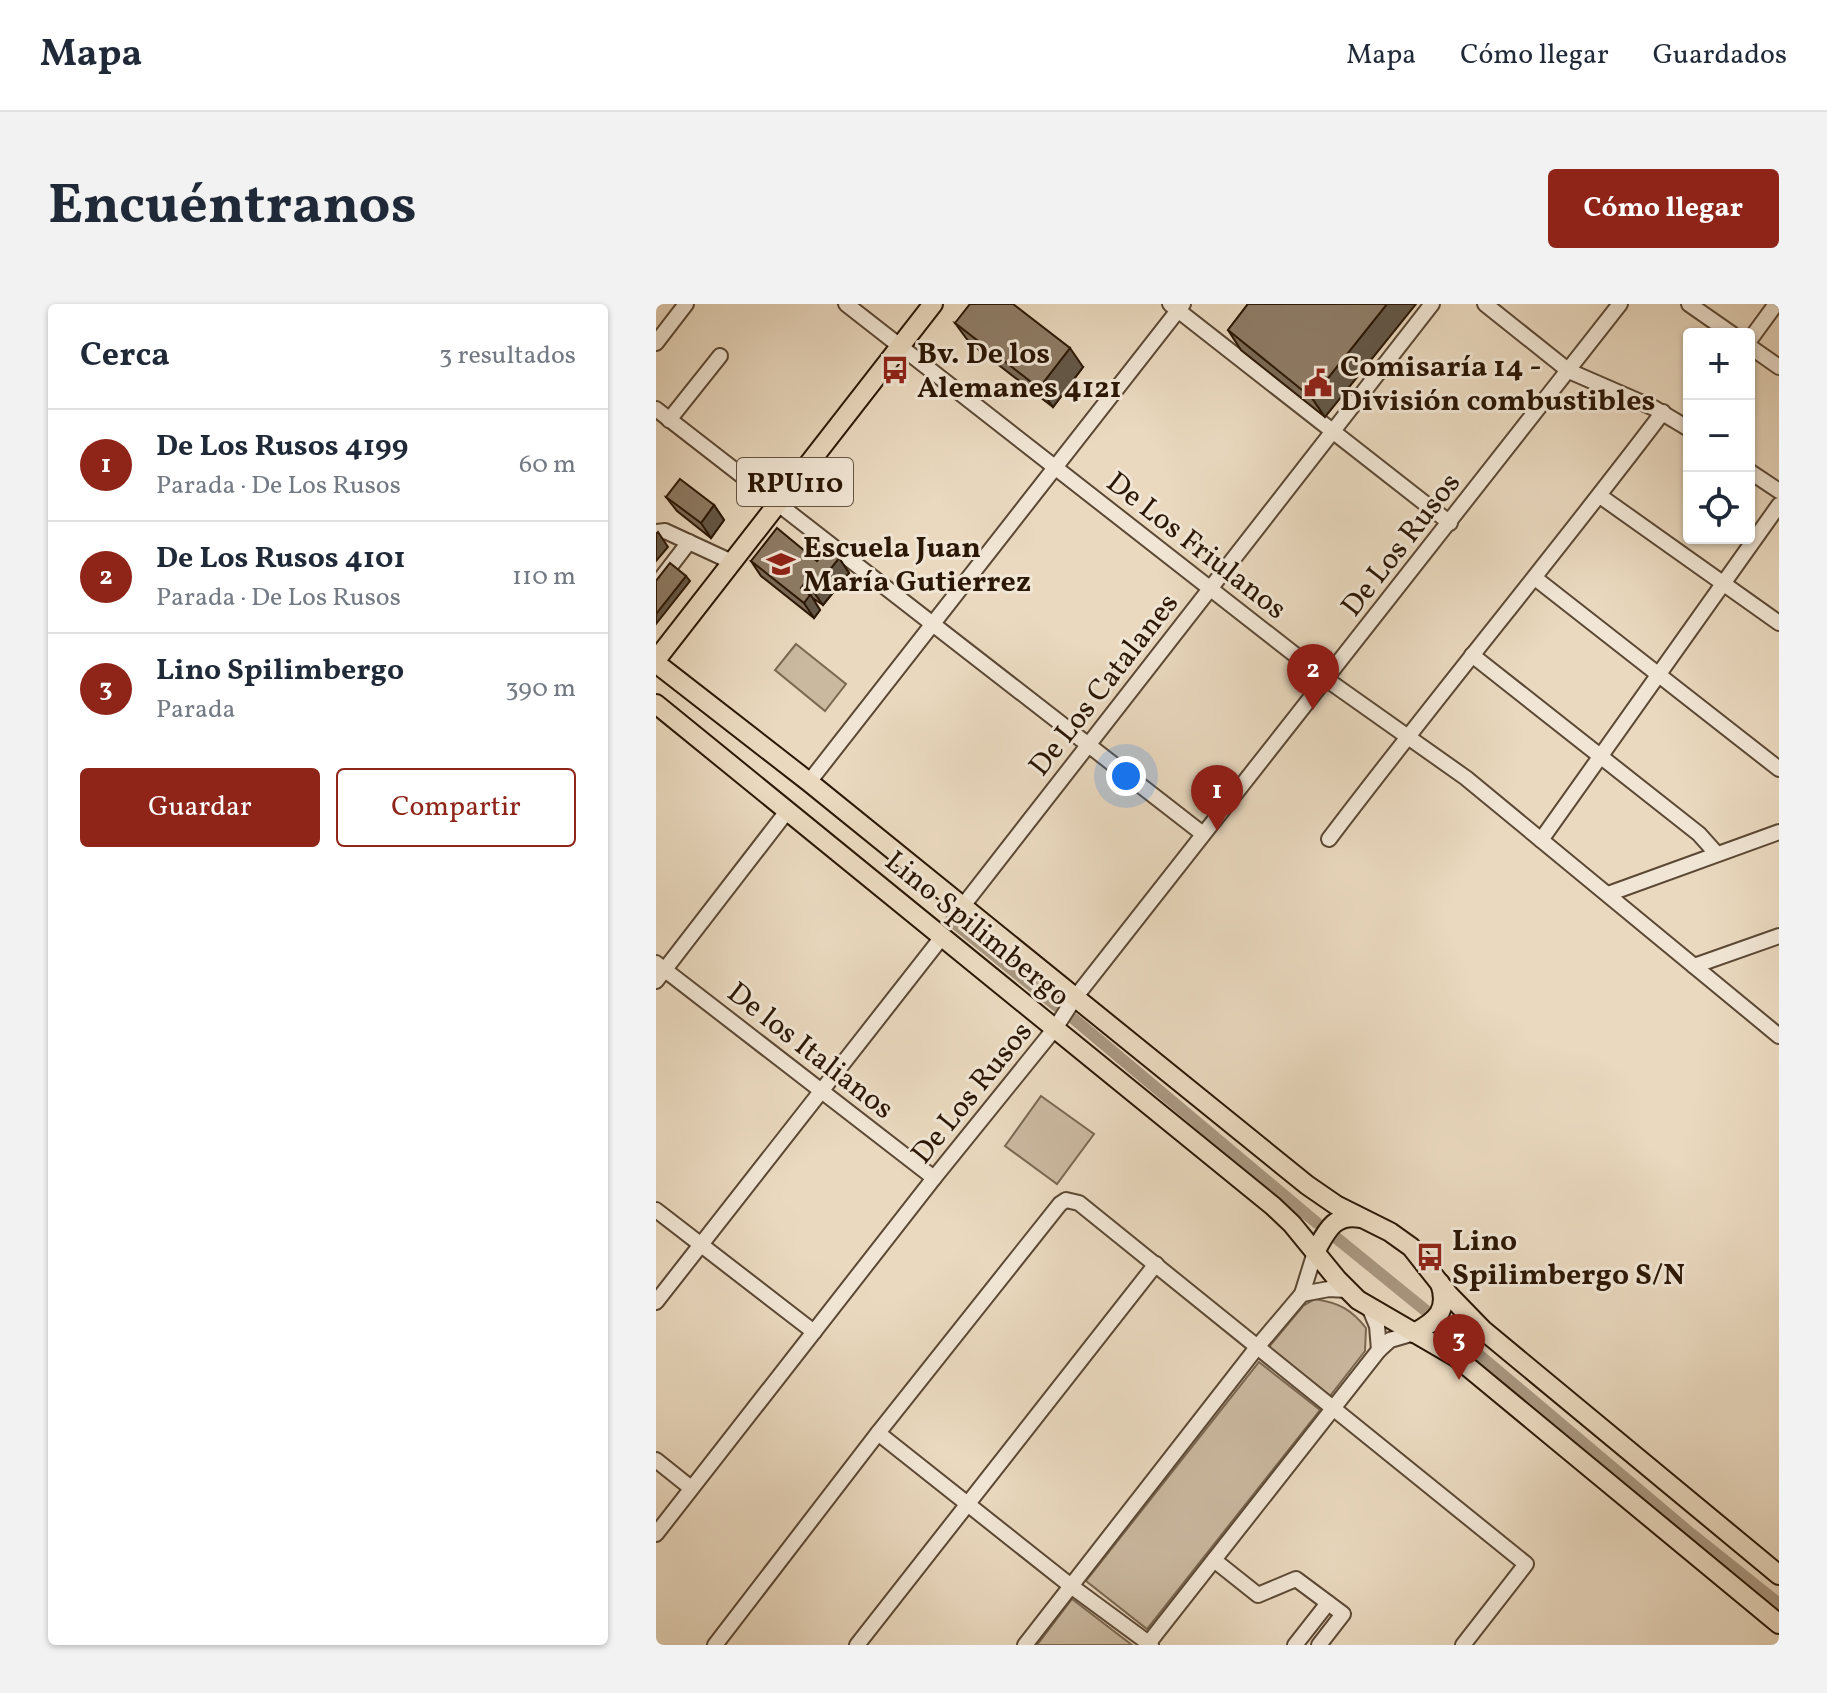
<!DOCTYPE html>
<html lang="es">
<meta charset="utf-8">
<style>
:root{--surface:#fff;--page:#f2f2f3;--text:#1f2937;--muted:#747a83;--line:#e0e1e3;--accent:#8f2418}
body{margin:0;font-family:Vollkorn,serif;background:var(--page);color:var(--text)}
.controls{position:absolute;right:24px;top:24px;display:grid;overflow:hidden;border-radius:8px;box-shadow:0 2px 6px #0004}
.controls button{width:72px;height:72px;display:grid;place-items:center;padding:0;border:0;border-bottom:2px solid var(--line);background:var(--surface);color:var(--text);font:40px sans-serif}
.you{position:absolute;left:470px;top:472px;width:28px;height:28px;margin:-20px;border:6px solid #fff;border-radius:50%;background:#1a73e8;box-shadow:0 0 0 12px #1a73e833}
.badge{display:grid;place-items:center;width:52px;height:52px;border-radius:50%;background:var(--accent);color:#fff;font-size:26px;font-weight:700}
.pin{position:absolute;translate:-50% -66px;filter:drop-shadow(0 2px 4px #0008)}
.pin::after{content:'';position:absolute;top:42px;width:28px;height:24px;background:inherit;clip-path:polygon(0 0,100% 0,50% 100%)}
.list{margin:0;padding:0;list-style:none}
h2{display:flex;justify-content:space-between;align-items:center;height:104px;margin:0;padding:0 32px;font-size:34px}
h2 small{font-size:26px;font-weight:400;color:var(--muted)}
.list li{display:grid;grid-template-columns:52px 1fr auto;gap:24px;align-items:center;box-sizing:border-box;height:112px;padding:0 32px;border-top:2px solid var(--line)}
.list b{display:block;font-size:30px;white-space:nowrap}
.list p{margin:0;font-size:26px;white-space:nowrap;color:var(--muted)}
.list em{font-size:26px;font-style:normal;color:var(--muted)}
.actions{display:flex;gap:16px;padding:24px 32px}
.actions a{flex:1;padding:18px 0;border:2px solid var(--accent);border-radius:8px;text-align:center;font-size:28px;color:var(--accent)}
.actions .main{background:var(--accent);color:#fff}
.icon{flex:none;width:44px;height:44px;fill:none;stroke:currentColor;stroke-width:2;stroke-linecap:round;stroke-linejoin:round}
.map{position:relative;flex:none;width:1123px;height:1341px;overflow:hidden;border-radius:8px}
header{display:flex;align-items:center;gap:48px;box-sizing:border-box;height:112px;padding:0 40px;background:var(--surface);border-bottom:2px solid var(--line)}
header strong{font-size:38px}
nav{display:flex;gap:44px;margin-inline-start:auto;font-size:28px}
.intro{display:flex;align-items:center;justify-content:space-between;box-sizing:border-box;height:192px;padding:0 48px}
h1{margin:0;font-size:56px}
.button{padding:20px 36px;border-radius:8px;background:var(--accent);color:#fff;font-size:28px;font-weight:700}
main{display:flex;gap:48px;padding:0 48px}
aside{flex:1;background:var(--surface);border-radius:8px;box-shadow:0 2px 6px #0004}
.map>svg:first-child{display:block}
.green{fill:#cab89f;stroke:#7a6852;stroke-width:2}
.lines{fill:none;stroke-linecap:round;stroke-linejoin:round}
.canal{stroke:#a99780;stroke-width:12}
.minor-casing{stroke:#5b4834;stroke-width:18}
.major-casing{stroke:#2b1705;stroke-width:22}
.minor{stroke:#f1e6d5;stroke-width:14}
.major{stroke:#ead9bf;stroke-width:18}
.wall{fill:#7a6b58;stroke:#2b1705;stroke-width:2}
.shaded-wall{fill:#635747;stroke:#2b1705;stroke-width:2}
.building{fill:#8e7c66;stroke:#2b1705;stroke-width:2}
.labels{text-anchor:middle;stroke-width:6;stroke-linejoin:round;paint-order:stroke}
.shield{fill:#f1e6d5;stroke:#665543;stroke-width:2}
.shield-label{font-size:28px;font-weight:bold;fill:#2b1705}
.poi-label{font-size:30px;font-weight:bold;fill:#2b1705;stroke:#f1e6d5;text-anchor:start}
.street-label{font-size:30px;fill:#2b1705;stroke:#f1e6d5}
</style>
<header>
<strong>Mapa</strong>
<nav><a>Mapa</a><a>Cómo llegar</a><a>Guardados</a></nav>
</header>
<div class="intro"><h1>Encuéntranos</h1><a class="button">Cómo llegar</a></div>
<main>
<aside>
<h2>Cerca<small>3 resultados</small></h2>
<ul class="list">
<li><span class="badge">1</span><div><b>De Los Rusos 4199</b><p>Parada · De Los Rusos</p></div><em>60 m</em></li>
<li><span class="badge">2</span><div><b>De Los Rusos 4101</b><p>Parada · De Los Rusos</p></div><em>110 m</em></li>
<li><span class="badge">3</span><div><b>Lino Spilimbergo</b><p>Parada</p></div><em>390 m</em></li>
</ul>
<div class="actions"><a class="main">Guardar</a><a>Compartir</a></div>
</aside>
<div class="map">
<svg width="1123" height="1341" viewBox="0 0 1123 1341">
<rect width="100%" height="100%" fill="#ead9bf"/>
<filter id="stains"><feTurbulence type="fractalNoise" baseFrequency=".0025" numOctaves="4"/><feColorMatrix values="0 0 0 0 .2 0 0 0 0 .09 0 0 0 0 .02 0 0 0 .5 -.17"/></filter>
<radialGradient id="worn" r=".72"><stop offset=".6" stop-color="#630" stop-opacity="0"/><stop offset="1" stop-color="#630" stop-opacity=".3"/></radialGradient>
<g class="green">
<polygon points="140,340 190,380 169,407 119,366"/>
<polygon points="385,792 438,830 401,880 349,842"/>
<path d="M659,995C683,999 695,1005 710,1024L709,1047L674,1092L613,1043L647,1002Z"/>
<polygon points="603,1058 664,1106 491,1325 430,1277"/>
<polygon points="416,1295 476,1341 381,1341"/>
</g>
<g class="lines">
<g class="canal">
<polyline points="295,616 401,702"/>
<polyline points="418,715 661,919"/>
<polyline points="678,932 769,1006"/>
<polyline points="791,1024 1034,1229 1123,1300"/>
</g>
<defs>
<g id="minor">
<polyline points="190,0 670,375 810,474 1123,732"/>
<polyline points="514,0 794,219"/>
<polyline points="829,0 913,67 998,104 1033,125"/>
<polyline points="1033,0 1076,30"/>
<polyline points="1093,37 1120,0"/>
<polyline points="0,39 30,0"/>
<polyline points="1093,42 1123,63"/>
<polyline points="0,105 547,530"/>
<polyline points="13,116 64,52"/>
<polyline points="1093,167 1123,187"/>
<polyline points="944,192 1123,319"/>
<polyline points="0,228 9,227 76,258"/>
<polyline points="879,274 1123,465"/>
<polyline points="0,281 33,238"/>
<polyline points="816,351 1043,530 1060,549"/>
<polyline points="153,478 527,0"/>
<path d="M673,535C782,391 898,252 1007,108"/>
<polyline points="885,536 1123,201"/>
<polyline points="952,590 1123,528"/>
<polyline points="306,603 776,0"/>
<polyline points="0,659 278,874"/>
<polyline points="1038,662 1123,632"/>
<polyline points="0,677 132,506"/>
<polyline points="0,906 158,1028"/>
<polyline points="659,948 646,990 673,985 691,986"/>
<polyline points="0,998 286,633"/>
<polyline points="714,1005 721,1022 723,1046 734,1036 758,1029"/>
<polyline points="222,1129 415,1282 495,1341"/>
<polyline points="0,1156 35,1184"/>
<polyline points="0,1230 278,874 400,723 418,695 964,0"/>
<polyline points="558,1256 602,1291 640,1275 687,1310 663,1341"/>
<polyline points="59,1341 222,1129 404,900 410,896 423,899 870,1260 807,1341"/>
<polyline points="201,1341 500,960"/>
<polyline points="369,1341 602,1042 646,990"/>
<polyline points="491,1341 723,1046"/>
<polyline points="639,1341 672,1299"/>
</g>
<g id="major">
<polyline points="0,356 277,0"/>
<polyline points="0,359 153,478 651,881 680,901 734,928 755,943 793,991 827,1026 1123,1271"/>
<polyline points="0,400 617,902 636,920 681,975 702,996 800,1053 1123,1320"/>
<path d="M659,948C670,929 677,909 704,914"/>
<path d="M758,1029C781,1017 793,1006 784,979"/>
</g>
</defs>
<use href="#minor" class="minor-casing"/>
<use href="#major" class="major-casing"/>
<use href="#minor" class="minor"/>
<use href="#major" class="major"/>
</g>
<g class="wall">
<polygon points="592,0 669,113 585,46 572,26"/>
<polygon points="299,19 427,63 397,103 313,38"/>
<polygon points="10,193 58,201 68,216 55,234 21,207"/>
<polygon points="183,254 193,269 167,301 158,295 157,296 164,306 158,314 105,272 95,257 161,257"/>
</g>
<g class="shaded-wall">
<polygon points="731,0 760,0 669,113 656,94"/>
<polygon points="414,44 427,63 397,103 383,84"/>
<polygon points="58,201 68,216 55,234 45,219"/>
<polygon points="2,228 12,243 0,257 0,230"/>
<polygon points="183,254 193,269 167,301 157,287"/>
<polygon points="30,272 34,277 0,320 0,310"/>
<polygon points="148,280 164,306 158,314 148,299 145,284"/>
</g>
<g class="building">
<polygon points="314,0 357,0 414,44 383,84 299,19"/>
<polygon points="592,0 731,0 656,94 572,26"/>
<polygon points="24,175 58,201 45,219 10,193"/>
<polygon points="121,224 161,257 171,245 183,254 157,287 148,280 145,284 154,291 148,299 95,257"/>
<polygon points="14,259 30,272 0,310 0,277"/>
</g>
<defs>
<symbol id="bus-bare" viewBox="-9 -9 18 18"><path d="M-5-6H5V4H4V6H2V4H-2V6H-4V4H-5ZM-3.5-4V0h7V-4ZM-3.5 1.2v1.5H-2V1.2ZM2 1.2v1.5H3.5V1.2Z" fill="#8f2418" stroke="#f1e6d5" stroke-width="2.5" paint-order="stroke"/></symbol>
<symbol id="civic-bare" viewBox="-9 -9 18 18"><path d="M-.6-6.5H3V-4.5H.6V-3L4-1V1h2V6H-6V1h2V-1L-.6-3ZM-1.2 2.5V6h2.4V2.5Z" fill="#8f2418" stroke="#f1e6d5" stroke-width="2.5" paint-order="stroke"/></symbol>
<symbol id="school-bare" viewBox="-9 -9 18 18"><path d="M0-5L7-2L0 1L-7-2ZM-4 1L0 2.5L4 1V4Q0 6-4 4Z" fill="#8f2418" stroke="#f1e6d5" stroke-width="2.5" paint-order="stroke"/></symbol>
</defs>
<g fill-rule="evenodd">
<use href="#bus-bare" x="219" y="46" width="40" height="40"/>
<use href="#civic-bare" x="642" y="59" width="40" height="40"/>
<use href="#school-bare" x="105" y="240" width="40" height="40"/>
<use href="#bus-bare" x="754" y="933" width="40" height="40"/>
</g>
<g class="labels">
<rect class="shield" x="81" y="154" width="116" height="48" rx="6"/>
<g class="shield-label">
<text x="139" y="188">RPU110</text>
</g>
<g class="poi-label">
<text x="261" y="59">Bv. De los<tspan x="261" dy="34">Alemanes 4121</tspan></text>
<text x="684" y="72">Comisaría 14 -<tspan x="684" dy="34">División combustibles</tspan></text>
<text x="147" y="253">Escuela Juan<tspan x="147" dy="34">María Gutierrez</tspan></text>
<text x="796" y="946">Lino<tspan x="796" dy="34">Spilimbergo S/N</tspan></text>
</g>
<g class="street-label">
<text transform="translate(744 240) rotate(-52)" y="10">De Los Rusos</text>
<text transform="translate(541 241) rotate(38)" y="10">De Los Friulanos</text>
<text transform="translate(447 380) rotate(-52)" y="10">De Los Catalanes</text>
<text transform="translate(322 624) rotate(39)" y="10">Lino Spilimbergo</text>
<text transform="translate(155 746) rotate(38)" y="10">De los Italianos</text>
<text transform="translate(315 788) rotate(-51)" y="10">De Los Rusos</text>
</g>
</g>
<rect width="100%" height="100%" filter="url(#stains)"/>
<rect width="100%" height="100%" fill="url(#worn)"/>
</svg>
<div class="controls">
<button>+</button>
<button>−</button>
<button><svg class="icon" aria-label="locate" viewBox="0 0 24 24"><circle cx="12" cy="12" r="6"/><path d="M12 2v4M12 18v4M2 12h4M18 12h4"/></svg></button>
</div>
<div class="you"></div>
<div class="pin badge" style="left:561px;top:527px">1</div>
<div class="pin badge" style="left:657px;top:406px">2</div>
<div class="pin badge" style="left:803px;top:1076px">3</div>
</div>
</main>
